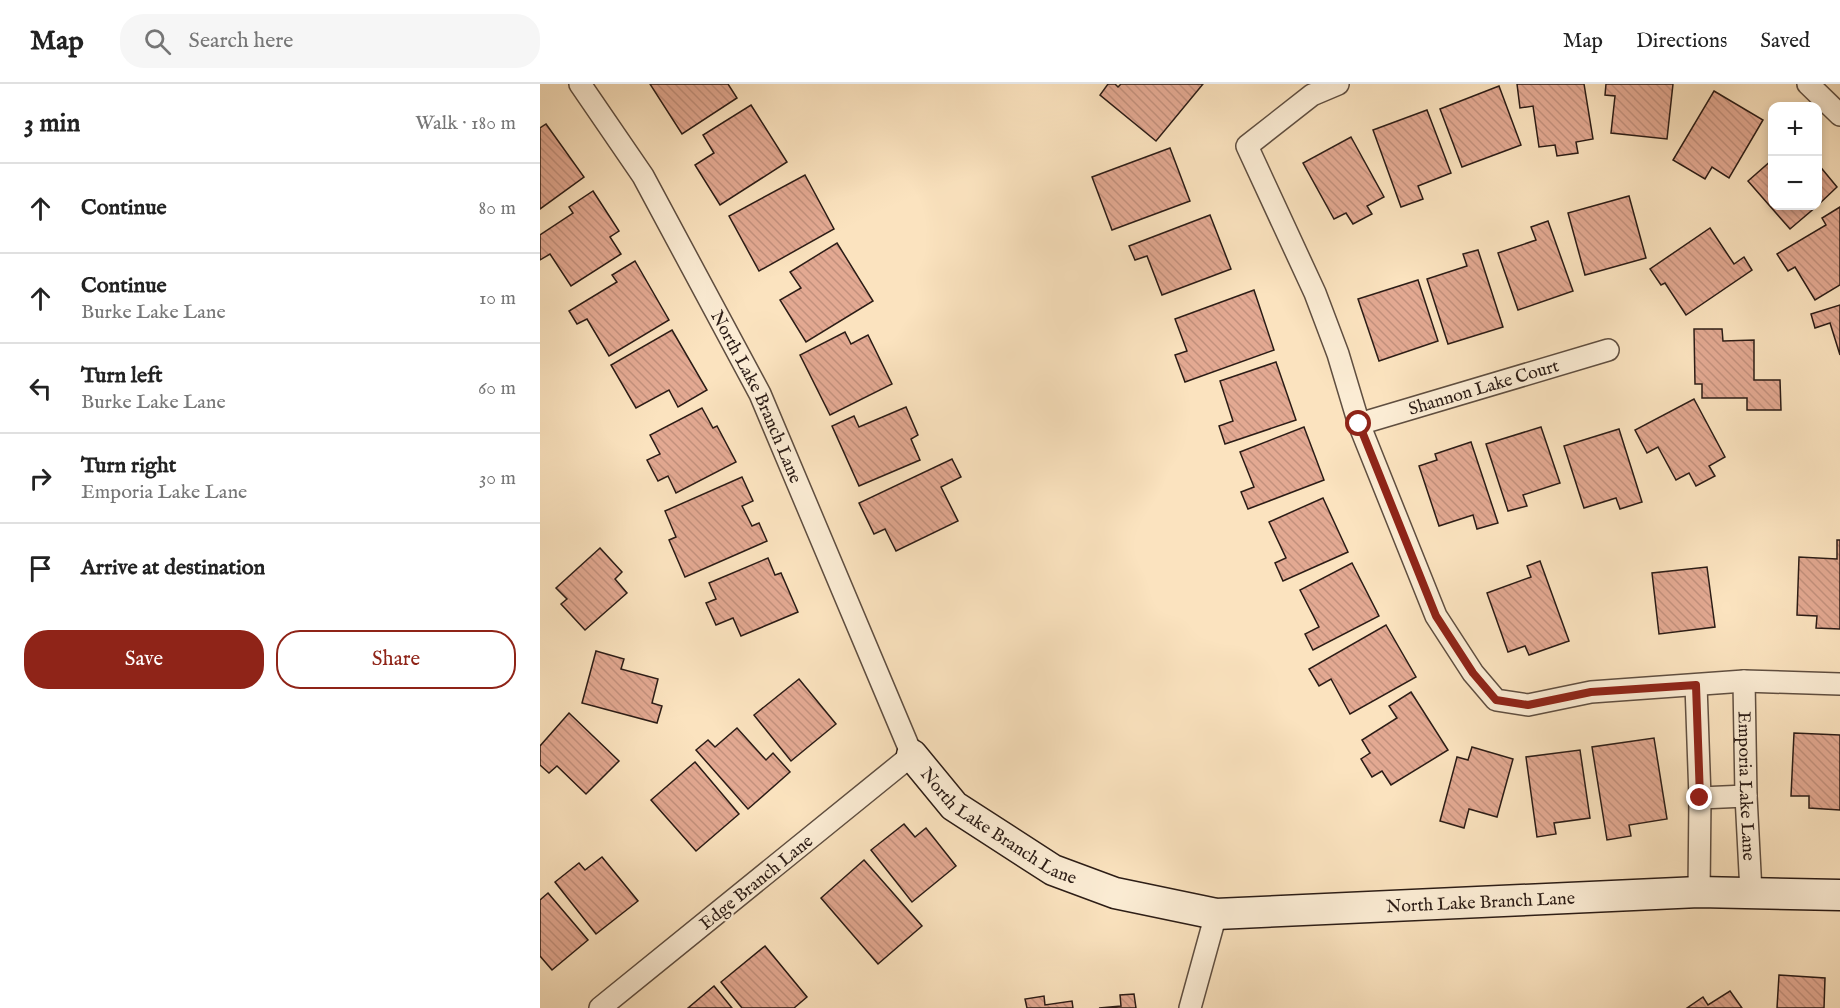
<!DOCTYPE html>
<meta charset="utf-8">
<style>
:root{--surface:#fff;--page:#f6f6f6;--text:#222;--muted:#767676;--line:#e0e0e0;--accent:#8f2418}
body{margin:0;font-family:"IM FELL English",serif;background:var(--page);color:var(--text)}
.controls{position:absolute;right:18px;top:18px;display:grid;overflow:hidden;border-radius:12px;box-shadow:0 3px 9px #0003}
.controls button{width:54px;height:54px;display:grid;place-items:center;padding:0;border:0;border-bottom:2px solid var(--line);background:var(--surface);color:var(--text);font:30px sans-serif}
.stop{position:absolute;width:18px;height:18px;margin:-14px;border:4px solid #8f2418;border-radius:50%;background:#fff}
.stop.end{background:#8f2418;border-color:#fff;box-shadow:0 2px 6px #0008}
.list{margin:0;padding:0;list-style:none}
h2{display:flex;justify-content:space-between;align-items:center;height:78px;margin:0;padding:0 24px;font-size:26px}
h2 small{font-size:20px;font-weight:400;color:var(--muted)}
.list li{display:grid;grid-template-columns:39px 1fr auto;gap:18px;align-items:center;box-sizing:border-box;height:90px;padding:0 24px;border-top:2px solid var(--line)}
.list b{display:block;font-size:22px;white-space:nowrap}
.list p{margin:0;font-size:20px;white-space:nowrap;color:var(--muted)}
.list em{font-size:20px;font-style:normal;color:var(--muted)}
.actions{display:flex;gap:12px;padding:18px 24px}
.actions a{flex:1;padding:14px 0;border:2px solid var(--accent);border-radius:24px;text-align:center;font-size:21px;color:var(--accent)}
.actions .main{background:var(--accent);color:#fff}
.icon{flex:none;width:33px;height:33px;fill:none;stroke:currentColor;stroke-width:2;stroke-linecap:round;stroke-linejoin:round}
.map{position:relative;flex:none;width:1300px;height:924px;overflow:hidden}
header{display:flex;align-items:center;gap:36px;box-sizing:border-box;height:84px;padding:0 30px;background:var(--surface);border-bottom:2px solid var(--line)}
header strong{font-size:28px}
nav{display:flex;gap:33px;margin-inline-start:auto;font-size:21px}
.search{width:420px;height:54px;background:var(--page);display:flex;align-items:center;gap:15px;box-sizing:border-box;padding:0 21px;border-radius:24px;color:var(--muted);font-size:22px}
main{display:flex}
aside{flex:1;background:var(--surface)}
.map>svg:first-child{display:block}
.building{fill:url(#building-back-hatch);stroke:#2b1c16;stroke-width:1.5}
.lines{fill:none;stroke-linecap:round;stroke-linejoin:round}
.street-casing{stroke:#5f4e40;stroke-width:24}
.secondary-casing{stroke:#2b1c16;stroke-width:33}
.street{stroke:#fcedd5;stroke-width:21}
.secondary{stroke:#fcedd5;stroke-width:30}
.route{stroke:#8f2418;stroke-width:8}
.labels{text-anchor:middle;stroke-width:4.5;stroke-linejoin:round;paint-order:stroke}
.street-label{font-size:18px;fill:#2b1c16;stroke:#fcedd5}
</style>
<header>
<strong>Map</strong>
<div class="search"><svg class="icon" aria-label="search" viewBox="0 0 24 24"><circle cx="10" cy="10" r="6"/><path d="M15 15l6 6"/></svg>Search here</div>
<nav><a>Map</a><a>Directions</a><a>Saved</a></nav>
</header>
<main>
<aside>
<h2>3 min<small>Walk · 180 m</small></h2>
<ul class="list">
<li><svg class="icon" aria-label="ahead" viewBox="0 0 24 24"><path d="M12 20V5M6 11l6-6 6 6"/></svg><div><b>Continue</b></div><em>80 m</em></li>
<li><svg class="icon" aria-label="ahead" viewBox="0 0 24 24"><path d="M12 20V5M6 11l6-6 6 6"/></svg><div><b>Continue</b><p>Burke Lake Lane</p></div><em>10 m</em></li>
<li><svg class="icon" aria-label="left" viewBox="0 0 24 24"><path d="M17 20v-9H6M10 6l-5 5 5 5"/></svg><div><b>Turn left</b><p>Burke Lake Lane</p></div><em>60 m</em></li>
<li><svg class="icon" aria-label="right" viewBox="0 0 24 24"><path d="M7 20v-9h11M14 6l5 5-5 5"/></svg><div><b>Turn right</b><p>Emporia Lake Lane</p></div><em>30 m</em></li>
<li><svg class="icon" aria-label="arrive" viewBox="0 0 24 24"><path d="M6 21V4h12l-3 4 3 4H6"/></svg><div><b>Arrive at destination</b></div></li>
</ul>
<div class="actions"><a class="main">Save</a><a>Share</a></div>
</aside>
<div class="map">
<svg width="1300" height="924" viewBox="0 0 1300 924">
<defs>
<pattern id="building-back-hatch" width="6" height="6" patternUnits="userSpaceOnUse" patternTransform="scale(1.5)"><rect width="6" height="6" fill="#e3a992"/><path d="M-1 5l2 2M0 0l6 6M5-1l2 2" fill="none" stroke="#c3917d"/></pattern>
</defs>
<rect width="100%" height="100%" fill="#fbe3bf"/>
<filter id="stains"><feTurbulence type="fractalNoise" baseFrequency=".00333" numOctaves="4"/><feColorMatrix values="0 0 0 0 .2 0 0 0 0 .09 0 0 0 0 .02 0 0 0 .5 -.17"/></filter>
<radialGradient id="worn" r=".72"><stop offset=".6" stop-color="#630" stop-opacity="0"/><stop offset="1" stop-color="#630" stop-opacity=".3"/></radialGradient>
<g class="building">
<polygon points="110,0 188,0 197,14 142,50"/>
<polygon points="568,0 575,0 578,3 581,0 663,0 616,57 560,11"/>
<polygon points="977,0 1044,0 1053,55 1036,58 1038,69 1017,72 1015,61 999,63 993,22 980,24"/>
<polygon points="1066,0 1133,0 1127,55 1071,49 1075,12 1065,11"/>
<polygon points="959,2 981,61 922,83 900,25"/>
<polygon points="1174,7 1223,36 1189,94 1172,83 1165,95 1133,76"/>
<polygon points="211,21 247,78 180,121 155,81 174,69 163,51"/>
<polygon points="887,26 911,89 878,102 883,115 861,123 833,46"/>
<polygon points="6,40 44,93 0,125 0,44"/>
<polygon points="811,53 844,113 827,122 832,130 813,140 806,129 794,135 763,79"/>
<polygon points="630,64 650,117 572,146 552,93"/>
<polygon points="1232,76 1232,122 1277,122 1250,145 1208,97"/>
<polygon points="1278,80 1297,103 1278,121"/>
<polygon points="265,91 294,145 219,187 189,132"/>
<polygon points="53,107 79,147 70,153 81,170 31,202 10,170 0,176 0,151 33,129 29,123"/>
<polygon points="1089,112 1106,174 1045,191 1028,129"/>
<polygon points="1300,123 1300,201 1275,216 1255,183 1248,187 1237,170 1286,141 1282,134"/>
<polygon points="670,131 691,185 622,211 607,172 595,176 589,162"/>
<polygon points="1008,137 1033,207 978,226 958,169 996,156 991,143"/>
<polygon points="1170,144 1194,180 1204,173 1212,186 1146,231 1125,199 1121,201 1110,185"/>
<polygon points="297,159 333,217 266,258 240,216 261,204 250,188"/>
<polygon points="938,166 963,243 908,260 887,195 927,182 923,170"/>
<polygon points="95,177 129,236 69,272 47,235 37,240 29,227 77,198 72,191"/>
<polygon points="878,196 898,257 839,277 818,215"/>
<polygon points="714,206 734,266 645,298 635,271 647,267 635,235"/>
<polygon points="1300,221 1300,271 1290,239 1275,244 1271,230"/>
<polygon points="1154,245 1182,245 1183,257 1214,256 1214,296 1240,296 1241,326 1207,326 1207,314 1162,314 1162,300 1155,300"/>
<polygon points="132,246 167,306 138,323 129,306 96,324 71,281"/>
<polygon points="305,248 311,260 328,251 352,300 290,331 260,271"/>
<polygon points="736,278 756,336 685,360 679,342 693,337 680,297"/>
<polygon points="1154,315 1185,373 1169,382 1175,392 1156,402 1149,389 1136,396 1118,363 1107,369 1095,346"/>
<polygon points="366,323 378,351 371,355 380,376 319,402 292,342 314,332 319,343"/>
<polygon points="162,324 173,344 177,342 196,378 136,409 128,392 118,397 107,376 120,370 110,351"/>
<polygon points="764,343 784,396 708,425 701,408 714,403 700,368"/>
<polygon points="1001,343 1020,399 983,411 987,422 968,427 946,360"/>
<polygon points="1079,345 1102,418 1080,425 1076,414 1044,424 1024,362"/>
<polygon points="931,358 958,439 937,445 933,431 899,442 879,382 897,376 895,370"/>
<polygon points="412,375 421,393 401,403 418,437 356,467 345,445 334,450 319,419"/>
<polygon points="202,393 213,417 202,422 212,442 219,439 227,457 145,493 129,456 136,453 125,427"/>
<polygon points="783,414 808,468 743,497 735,479 746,474 729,438"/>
<polygon points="1297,456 1300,456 1300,545 1276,544 1277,532 1257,531 1259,473 1297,475"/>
<polygon points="60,464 82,488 75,495 87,509 45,546 21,520 27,515 16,504"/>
<polygon points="228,474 235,491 241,489 258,528 201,552 193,534 176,541 166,519 176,515 169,499"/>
<polygon points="1000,477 1029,557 989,571 985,562 968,568 947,509 991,493 987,482"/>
<polygon points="812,479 839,532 773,566 765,550 779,543 760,506"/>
<polygon points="1167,483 1175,543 1119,550 1112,489"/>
<polygon points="846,541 876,593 810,630 791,595 779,602 769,585"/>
<polygon points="56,567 84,575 81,585 118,595 112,619 122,622 117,639 42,619"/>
<polygon points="259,595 296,640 251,677 214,631"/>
<polygon points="871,608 908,666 851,701 842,687 832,693 821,675 830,669 822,656 857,634 849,622"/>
<polygon points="29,629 79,677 46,710 17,682 9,689 0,681 0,662"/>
<polygon points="197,644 226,676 233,669 250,688 208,725 156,666 168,656 175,663"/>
<polygon points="1254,649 1300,651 1300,726 1269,724 1269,712 1251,712"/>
<polygon points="1114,654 1127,735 1089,741 1091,752 1067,756 1052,663"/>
<polygon points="932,663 973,675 957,733 929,725 924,744 900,737 917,673 928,676"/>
<polygon points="1040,666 1050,734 1014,739 1016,750 997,753 986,673"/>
<polygon points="155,678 199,730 156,767 111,716"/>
<polygon points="364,740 375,753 386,744 416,782 372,818 331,766"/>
<polygon points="62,773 98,817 56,850 15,798 39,779 45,786"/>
<polygon points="324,776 382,842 338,880 281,814"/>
<polygon points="8,809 48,856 12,886 0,872 0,816"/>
<polygon points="225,862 267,913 254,924 202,924 181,898"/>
<polygon points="1239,891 1285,894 1284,924 1237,924"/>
<polygon points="174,902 192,924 148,924"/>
<polygon points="1190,907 1202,924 1147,924 1163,913 1168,921"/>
<polygon points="594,910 596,924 559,924 581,922 580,911"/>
<polygon points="504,912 505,921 532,917 533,924 487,924 485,915"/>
</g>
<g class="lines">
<defs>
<g id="street">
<path id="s1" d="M40,0L103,92L220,310L372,671L60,924"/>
<polyline points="798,0 772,11 707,62 775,209 798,270 819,340 896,532 933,589 956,616 988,621 1051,608 1204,597 1300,600"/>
<polyline points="1268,0 1300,31"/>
<path id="s2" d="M819,340L1068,266"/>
<path id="s3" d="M1204,597L1206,712L1211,808"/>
<polyline points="1156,601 1160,714 1159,808"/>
<polyline points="1160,714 1206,712"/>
<polyline points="650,924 676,830"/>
</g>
<g id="secondary">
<path id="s4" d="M372,671L414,722L513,786L575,809L676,830L1159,808L1300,811"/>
</g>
</defs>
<use href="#street" class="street-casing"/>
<use href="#secondary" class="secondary-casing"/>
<use href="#street" class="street"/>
<use href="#secondary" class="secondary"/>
</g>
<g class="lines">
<polyline class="route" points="819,340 896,532 933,589 956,616 988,621 1051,608 1156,601 1160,714"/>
</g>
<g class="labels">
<g class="street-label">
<text dy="6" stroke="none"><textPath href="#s2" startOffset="130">Shannon Lake Court</textPath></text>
<text dy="6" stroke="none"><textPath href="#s1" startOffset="360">North Lake Branch Lane</textPath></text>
<text dy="6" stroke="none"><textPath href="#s3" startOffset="105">Emporia Lake Lane</textPath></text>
<text dy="6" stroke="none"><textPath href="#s4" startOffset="114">North Lake Branch Lane</textPath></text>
<text transform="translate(216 798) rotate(-39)" y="6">Edge Branch Lane</text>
<text dy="6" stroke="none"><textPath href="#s4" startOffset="618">North Lake Branch Lane</textPath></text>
</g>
</g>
<rect width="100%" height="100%" filter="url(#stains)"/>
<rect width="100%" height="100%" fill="url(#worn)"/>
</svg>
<div class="controls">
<button>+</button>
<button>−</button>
</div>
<div class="stop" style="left:819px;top:340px"></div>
<div class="stop end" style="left:1160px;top:714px"></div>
</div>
</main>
